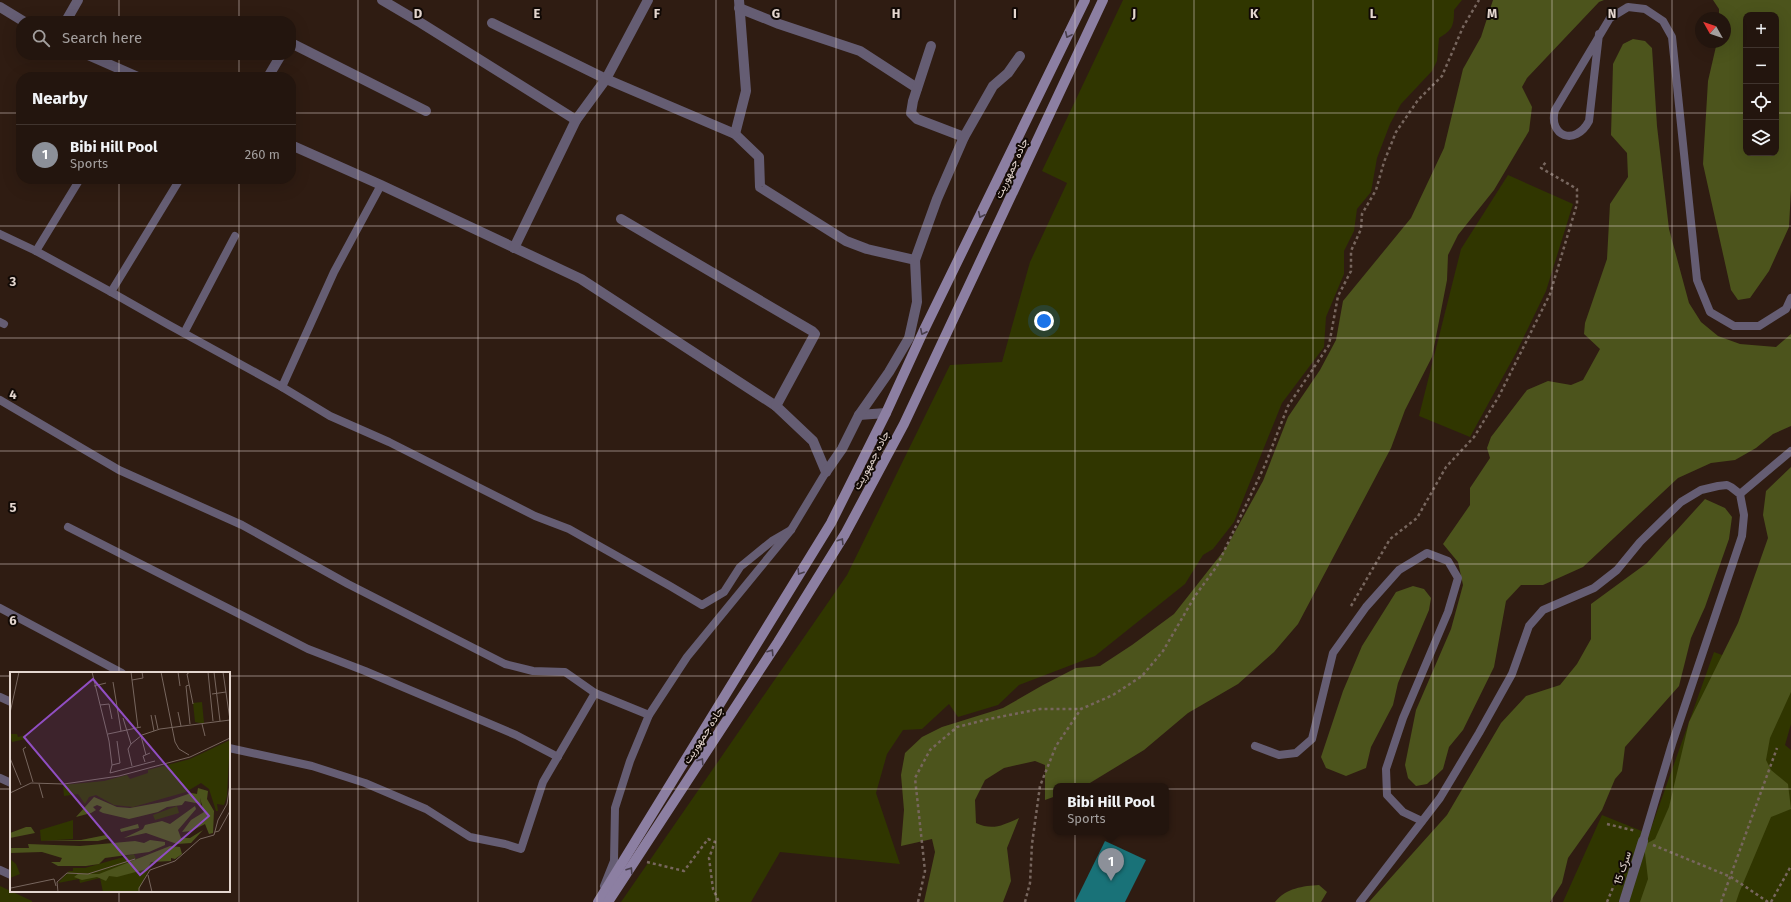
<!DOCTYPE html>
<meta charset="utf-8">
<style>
:root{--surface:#23150e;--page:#2f221c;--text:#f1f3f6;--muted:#a39f9e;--line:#40342e;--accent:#8c9099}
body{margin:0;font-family:"Fira Sans",Vazirmatn,sans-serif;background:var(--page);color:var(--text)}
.controls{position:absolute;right:12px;top:12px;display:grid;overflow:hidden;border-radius:8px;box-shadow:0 4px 16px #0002}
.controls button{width:36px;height:36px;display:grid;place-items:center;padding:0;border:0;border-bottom:1px solid var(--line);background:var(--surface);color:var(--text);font:20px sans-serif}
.compass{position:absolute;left:1695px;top:12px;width:36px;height:36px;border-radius:50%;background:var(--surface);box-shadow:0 4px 16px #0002;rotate:310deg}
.you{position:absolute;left:1044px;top:321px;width:14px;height:14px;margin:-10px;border:3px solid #fff;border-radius:50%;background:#1a73e8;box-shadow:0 0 0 6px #1a73e833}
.badge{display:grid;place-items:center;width:26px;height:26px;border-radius:50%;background:var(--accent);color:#fff;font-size:13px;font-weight:700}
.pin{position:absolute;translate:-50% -33px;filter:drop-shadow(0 1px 2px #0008)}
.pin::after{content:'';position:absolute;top:21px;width:14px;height:12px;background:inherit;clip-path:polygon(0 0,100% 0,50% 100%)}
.popup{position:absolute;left:1053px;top:783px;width:116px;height:52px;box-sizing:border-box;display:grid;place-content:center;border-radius:8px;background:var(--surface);filter:drop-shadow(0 1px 3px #0005);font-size:13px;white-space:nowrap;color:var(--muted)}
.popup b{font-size:15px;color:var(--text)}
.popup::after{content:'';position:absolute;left:50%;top:100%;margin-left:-8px;border:8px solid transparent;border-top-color:var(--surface)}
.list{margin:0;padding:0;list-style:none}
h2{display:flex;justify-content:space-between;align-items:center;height:52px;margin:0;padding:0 16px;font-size:17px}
h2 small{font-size:13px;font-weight:400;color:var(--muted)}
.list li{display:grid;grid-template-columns:26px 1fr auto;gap:12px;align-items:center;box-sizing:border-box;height:60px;padding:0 16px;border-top:1px solid var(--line)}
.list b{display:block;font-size:15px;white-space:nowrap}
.list p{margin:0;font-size:13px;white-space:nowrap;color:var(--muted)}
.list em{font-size:13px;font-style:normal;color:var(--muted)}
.icon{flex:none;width:22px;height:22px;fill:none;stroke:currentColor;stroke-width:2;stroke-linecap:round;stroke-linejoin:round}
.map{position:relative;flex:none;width:1791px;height:902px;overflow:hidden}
.search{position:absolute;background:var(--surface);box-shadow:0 4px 16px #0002;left:16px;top:16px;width:280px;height:44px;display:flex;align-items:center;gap:10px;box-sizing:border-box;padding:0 14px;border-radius:16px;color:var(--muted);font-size:15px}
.panel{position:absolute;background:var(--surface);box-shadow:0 4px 16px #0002;left:16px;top:72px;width:280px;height:112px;border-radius:16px}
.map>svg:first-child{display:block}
.green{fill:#303600}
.forest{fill:#4c541c;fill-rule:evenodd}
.water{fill:#197278}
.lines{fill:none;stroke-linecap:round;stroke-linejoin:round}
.path{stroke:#77665e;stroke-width:2.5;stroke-dasharray:3 3;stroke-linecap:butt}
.lane{stroke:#655d73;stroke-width:8}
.street{stroke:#655d73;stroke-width:10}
.secondary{stroke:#8c7fa2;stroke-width:10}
.oneway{stroke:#483e4c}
.grid{fill:none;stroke:#e4d6cf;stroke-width:1;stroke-opacity:0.55}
.labels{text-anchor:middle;stroke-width:4;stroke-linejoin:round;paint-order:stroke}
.street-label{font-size:11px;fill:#e4d6cf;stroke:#110905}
.inset-road{fill:none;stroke:#77665e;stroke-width:1}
.view{fill:#904ec2;fill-opacity:0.15;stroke:#904ec2;stroke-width:2}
.inset-edge{fill:none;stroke:#e4d6cf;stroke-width:2}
.grid-label{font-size:13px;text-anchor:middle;font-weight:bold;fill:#e4d6cf;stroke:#110905;stroke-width:4;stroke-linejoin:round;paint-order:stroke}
</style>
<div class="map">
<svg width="1791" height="902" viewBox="0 0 1791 902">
<rect width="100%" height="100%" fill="#2f1c12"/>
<g class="green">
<path d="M1123,0H1462L1454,10C1454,25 1453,30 1439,38L1437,61L1432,71L1401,104L1390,124L1377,158L1371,192L1357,209L1354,231L1344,251V274L1326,317L1324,347L1282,403L1234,522L1213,549L1203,555L1185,584L1095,656L1019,685L998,705L958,717L949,704L922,729L903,730L887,754L876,793L900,864L780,852L751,902H621L847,575L950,365L1002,362L1030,262L1067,183L1042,171Z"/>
<polygon points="1508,175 1573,204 1546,291 1516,353 1470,437 1419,416 1461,249"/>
<polygon points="1714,652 1791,681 1791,724 1785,745 1791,750 1791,902 1563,902 1602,815 1649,834"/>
<polygon points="0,886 32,901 32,902 0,902"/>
</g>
<g class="forest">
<path d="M1493,0H1604L1599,2L1527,78L1522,87L1532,107L1529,131L1494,190L1458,235L1448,255L1447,280L1432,357L1405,410L1391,448L1298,624L1274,652L1238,684L1188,713L1144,750L1085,786H1056V796L1045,800V765L1035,761L1004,768L985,780L975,800L976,823C993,831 1003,825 1019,818L1007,848L1011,881L1003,902H924L935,852L932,839L901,846L904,810L901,775L905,753L922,737L942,727L1003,708L1043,685L1076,668L1100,666L1132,645L1174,614L1226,548L1263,481L1288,417L1320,370L1336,340L1343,301L1411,218L1444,148L1463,69L1481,37Z"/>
<path d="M1713,0H1791V190L1789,227L1769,271L1750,298L1738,300L1731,290L1703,164L1708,81L1717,42H1725V18H1719V9ZM1746,15H1776V153H1746Z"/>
<polygon points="1633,39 1645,41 1652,48 1657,126 1669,229 1689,303 1701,322 1718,336 1740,344 1776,347 1791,334 1791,426 1773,434 1756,448 1735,460 1711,463 1678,478 1583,567 1543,585 1521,585 1506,601 1494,667 1463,730 1449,747 1443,769 1427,784 1416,786 1408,778 1405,765 1416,710 1451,629 1463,585 1458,562 1443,544 1470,505 1470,488 1490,458 1487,448 1491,437 1527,390 1548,381 1571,385 1583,380 1600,349 1584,334 1585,323 1607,259 1610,204 1628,177 1627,153 1611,135 1613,64 1623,44"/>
<polygon points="1791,467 1791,692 1770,738 1766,760 1771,770 1788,784 1791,809 1771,817 1739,893 1736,902 1640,902 1648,879 1644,845 1655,839 1669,807 1689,722 1738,623 1768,538 1763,515 1766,491"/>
<polygon points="1705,499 1725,508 1732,517 1729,539 1705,607 1691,638 1679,686 1625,747 1622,771 1615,779 1602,810 1568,858 1562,883 1550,902 1369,902 1447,815 1501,723 1526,696 1560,685 1577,664 1591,639 1591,604 1647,563"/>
<polygon points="1413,586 1424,589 1431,598 1429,610 1398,683 1393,705 1371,747 1366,768 1346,776 1326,768 1321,757 1343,691 1362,646 1396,592"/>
<path d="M1319,885L1327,892L1321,902H1275C1286,888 1303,886 1319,885Z"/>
</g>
<polygon class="water" points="1105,841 1146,860 1125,902 1075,902"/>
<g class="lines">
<g class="path">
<polyline points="1351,606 1390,539 1417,518 1446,467 1474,437 1499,396 1550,294 1577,204 1577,189 1541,168 1546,162"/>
<polyline points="1607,824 1636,831"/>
<polyline points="1653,845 1731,877 1768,902"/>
<polyline points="647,862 684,871 708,839 715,842 709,858 713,889 719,902"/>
<polyline points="918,902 925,871 915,778 930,750 957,727 989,719 1040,709 1081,709"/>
<polyline points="1025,902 1030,883 1032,844 1040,786 1056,746 1081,709 1113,695 1142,676 1163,651 1195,596 1217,566 1265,465 1288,406 1329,345 1338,296 1351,271 1351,251 1361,229 1362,214 1376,190 1384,162 1396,132 1418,100 1442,76 1463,27 1479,0"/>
<polyline points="1607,902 1619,873"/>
<polyline points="1721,902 1777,748"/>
<polyline points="1771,902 1791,866"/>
</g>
<g class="lane">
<path d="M1599,34L1589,121C1575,147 1548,136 1555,110L1610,18L1628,7L1645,9L1663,21L1672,37L1697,280L1710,312L1734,326H1759L1786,309L1791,298"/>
<polyline points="0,234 36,251 111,292 169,325 282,387 330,416 389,442 535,516 569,529 670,586 702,605 724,592 740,567 772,541 791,530"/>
<polyline points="36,251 80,179"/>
<polyline points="111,292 180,179"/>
<polyline points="0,322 4,324"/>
<polyline points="184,333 235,236"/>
<polyline points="282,387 334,272 381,185"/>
<polyline points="0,400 119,470 242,525 348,584 505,664 533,671 565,672 595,693 649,715"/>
<polyline points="1740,494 1791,451"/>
<polyline points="68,527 308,649 365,671 516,735 558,757"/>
<polyline points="0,608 122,673"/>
<polyline points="0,697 11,702"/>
<polyline points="1255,746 1279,755 1296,753 1312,739 1333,653 1366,607 1399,570 1427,553 1448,561 1458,578 1448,612 1403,718 1386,769 1387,795 1403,812 1422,821"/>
<polyline points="229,748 312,766 365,783 426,809 470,837 505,844 521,849 543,782 595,693"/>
<polyline points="0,778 11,783"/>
<polyline points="0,870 11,875"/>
<polyline points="604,886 614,861 615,808 630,761 649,715 687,657 791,530 826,472"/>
<polyline points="1360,902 1440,798 1479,733 1512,674 1529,626 1543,610 1594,588 1617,570 1640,542 1681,502 1701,490 1718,486 1727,485 1731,487 1740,494 1744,515 1742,536 1672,744 1643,841"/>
</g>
<g class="street">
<polyline points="382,0 421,23 576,120"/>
<polyline points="0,7 23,21"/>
<polyline points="739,8 779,24 860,51 917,88"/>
<polyline points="66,21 78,0"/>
<polyline points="492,23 606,79 735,134 759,157 760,187 846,241 867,249 915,260"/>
<polyline points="291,43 426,111"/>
<polyline points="931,46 913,101 911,113 917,119 964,137"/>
<polyline points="88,55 138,77"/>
<polyline points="268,77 281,55"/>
<polyline points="735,134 746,91 739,0"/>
<polyline points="291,145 381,185 581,279 776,406 813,441 826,472"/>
<polyline points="621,219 812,331 815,334 776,406"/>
<polyline points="514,248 576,120 606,79 648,0"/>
<polyline points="859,415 886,413"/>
<polyline points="826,472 842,449 859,415 889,372 909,338 917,302 915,260 937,199 964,137 993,86 1008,73 1020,56"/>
<polyline points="1624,902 1643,841"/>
</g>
<g class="secondary">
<polyline points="598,902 831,523 886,413 923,332 1085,0"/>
<polyline points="608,902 778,642 845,534 904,424 1103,0"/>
</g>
</g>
<defs><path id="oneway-chevron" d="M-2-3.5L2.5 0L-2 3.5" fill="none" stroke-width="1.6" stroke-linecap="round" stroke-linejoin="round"/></defs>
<g class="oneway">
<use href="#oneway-chevron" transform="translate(1068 35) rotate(115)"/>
<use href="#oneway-chevron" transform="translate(981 215) rotate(116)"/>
<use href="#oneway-chevron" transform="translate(923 332) rotate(116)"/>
<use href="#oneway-chevron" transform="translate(841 541) rotate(-58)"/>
<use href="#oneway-chevron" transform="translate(800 572) rotate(122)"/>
<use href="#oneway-chevron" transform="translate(771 652) rotate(-57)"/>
<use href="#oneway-chevron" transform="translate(701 761) rotate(-57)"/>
<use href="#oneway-chevron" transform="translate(630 870) rotate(-57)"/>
</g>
<path class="grid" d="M119,0V21M239,0V21M358,0V902M478,0V902M597,0V902M716,0V902M836,0V902M955,0V902M1075,0V902M1194,0V902M1313,0V902M1433,0V902M1552,0V902M1672,0V902M119,55V77M239,55V77M0,113H21M291,113H1746M1776,113H1791M119,179V673M239,179V902M0,226H1791M0,338H1791M0,451H1791M0,564H1791M0,676H11M229,676H1791M0,789H11M229,789H1791M119,891V902"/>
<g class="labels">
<g class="street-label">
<text transform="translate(1011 168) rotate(-65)" y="4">جاده جمهوریت</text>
<text transform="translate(871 460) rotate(-62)" y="4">جاده جمهوریت</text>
<text transform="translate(703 735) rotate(-57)" y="4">جاده جمهوریت</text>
<text transform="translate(1622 868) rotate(-72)" y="4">سرک 15</text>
</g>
</g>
<g transform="translate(10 672)">
<rect width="220" height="220" fill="#2f1c12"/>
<path d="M192,30L194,51H190L185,50L183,31ZM7,62L8,65L15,63L16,67L2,70L0,62ZM220,68L217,124L214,133L207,132L208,139H206L199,117L191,111L176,120L123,135L104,133L86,123L79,125L75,132L68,122L54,124L53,113L94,109L117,103L120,107L138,101V98L180,87ZM167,134L169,141L145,148L143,143ZM63,148V167L31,169L30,158ZM144,181L147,189L141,192L128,220H93L90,206L70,211L69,207L48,211L59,199H63V196H75L124,182L126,187ZM0,187L6,192L10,202L0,206Z" fill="#303600"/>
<path d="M188,116L198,119L197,127L204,139L203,161L199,162L195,152L181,159L172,160L181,148L194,140L190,126L191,132L175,129L172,133L157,135L148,140L119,147L93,141L89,139L92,135L87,133L83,135L86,138L81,141L66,145L84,125L107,135L120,136L158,129L181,121L187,122ZM185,134L186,137L168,158L171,166H180L193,158L181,171L167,172L136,161L114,166L133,157L135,153L152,149L160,152ZM128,152L129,156L111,160L110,157ZM16,155H21L25,161L0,166V161ZM96,163L100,166L88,169H31L71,168ZM140,168L155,170V173L139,180L95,186L89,192L76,194H48L41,190H50L52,186L32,180L0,181V176H19L18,172L70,174L125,169L134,171ZM160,174L170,175L172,182L165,187L161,186V189L141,190L137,197L107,205L99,204L96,209L87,205L72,208L64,205L68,202H89Z" fill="#4c541c"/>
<path class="inset-road" d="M82,0L99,69L102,93L100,101L145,89M121,0L128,56M151,0L165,70L169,77L179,83M168,0L170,14M180,0L177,2L183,32M198,0L203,49M204,0L210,49M213,0L220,48M122,8L133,6L132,0M103,10L111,59M179,13L176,14L180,52M84,14L96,11M202,22L216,20M90,33L99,32L102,47M168,40L171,54M0,41L9,0M141,43L144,59M145,43L148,57M113,46L121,72L118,77L122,94M192,52L195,64M98,62L131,55M131,64L136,83M121,72L132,63L150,57L220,48M16,75L13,77L23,110M0,86L11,113M135,90L133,84L140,81M102,93L110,91L107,69M29,112L33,126M0,121L21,111L54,112L109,104L180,85L220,66M205,160L209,159L220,139M138,203L142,220M1,216L44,207L46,214M48,220L47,210L57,201L78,202L125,187M129,220V216L140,198L165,189L190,167L204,163L208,148L217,132L220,112"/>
<path class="view" d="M83,7L199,144L130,203L14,65Z"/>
<rect width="220" height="220" class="inset-edge"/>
</g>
<g class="grid-label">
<text x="418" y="18">D</text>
<text x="537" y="18">E</text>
<text x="657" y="18">F</text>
<text x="776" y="18">G</text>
<text x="896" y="18">H</text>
<text x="1015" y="18">I</text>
<text x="1134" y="18">J</text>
<text x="1254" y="18">K</text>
<text x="1373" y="18">L</text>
<text x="1492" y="18">M</text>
<text x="1612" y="18">N</text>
<text x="13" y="286">3</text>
<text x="13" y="399">4</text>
<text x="13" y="512">5</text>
<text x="13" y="625">6</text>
</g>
</svg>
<div class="controls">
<button>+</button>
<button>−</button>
<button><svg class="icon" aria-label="locate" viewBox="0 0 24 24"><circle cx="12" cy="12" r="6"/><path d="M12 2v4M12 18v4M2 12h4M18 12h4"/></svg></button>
<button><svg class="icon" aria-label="layers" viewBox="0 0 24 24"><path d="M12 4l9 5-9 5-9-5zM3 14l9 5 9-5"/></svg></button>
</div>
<svg class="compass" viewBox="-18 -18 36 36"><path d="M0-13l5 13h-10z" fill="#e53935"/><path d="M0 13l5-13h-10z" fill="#a39f9e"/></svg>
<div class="you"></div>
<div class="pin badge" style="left:1111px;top:881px">1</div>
<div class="popup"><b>Bibi Hill Pool</b>Sports</div>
<div class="search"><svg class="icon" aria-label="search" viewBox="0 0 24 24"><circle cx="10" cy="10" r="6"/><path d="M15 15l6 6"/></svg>Search here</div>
<section class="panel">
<h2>Nearby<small></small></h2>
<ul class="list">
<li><span class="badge">1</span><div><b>Bibi Hill Pool</b><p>Sports</p></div><em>260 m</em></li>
</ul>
</section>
</div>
